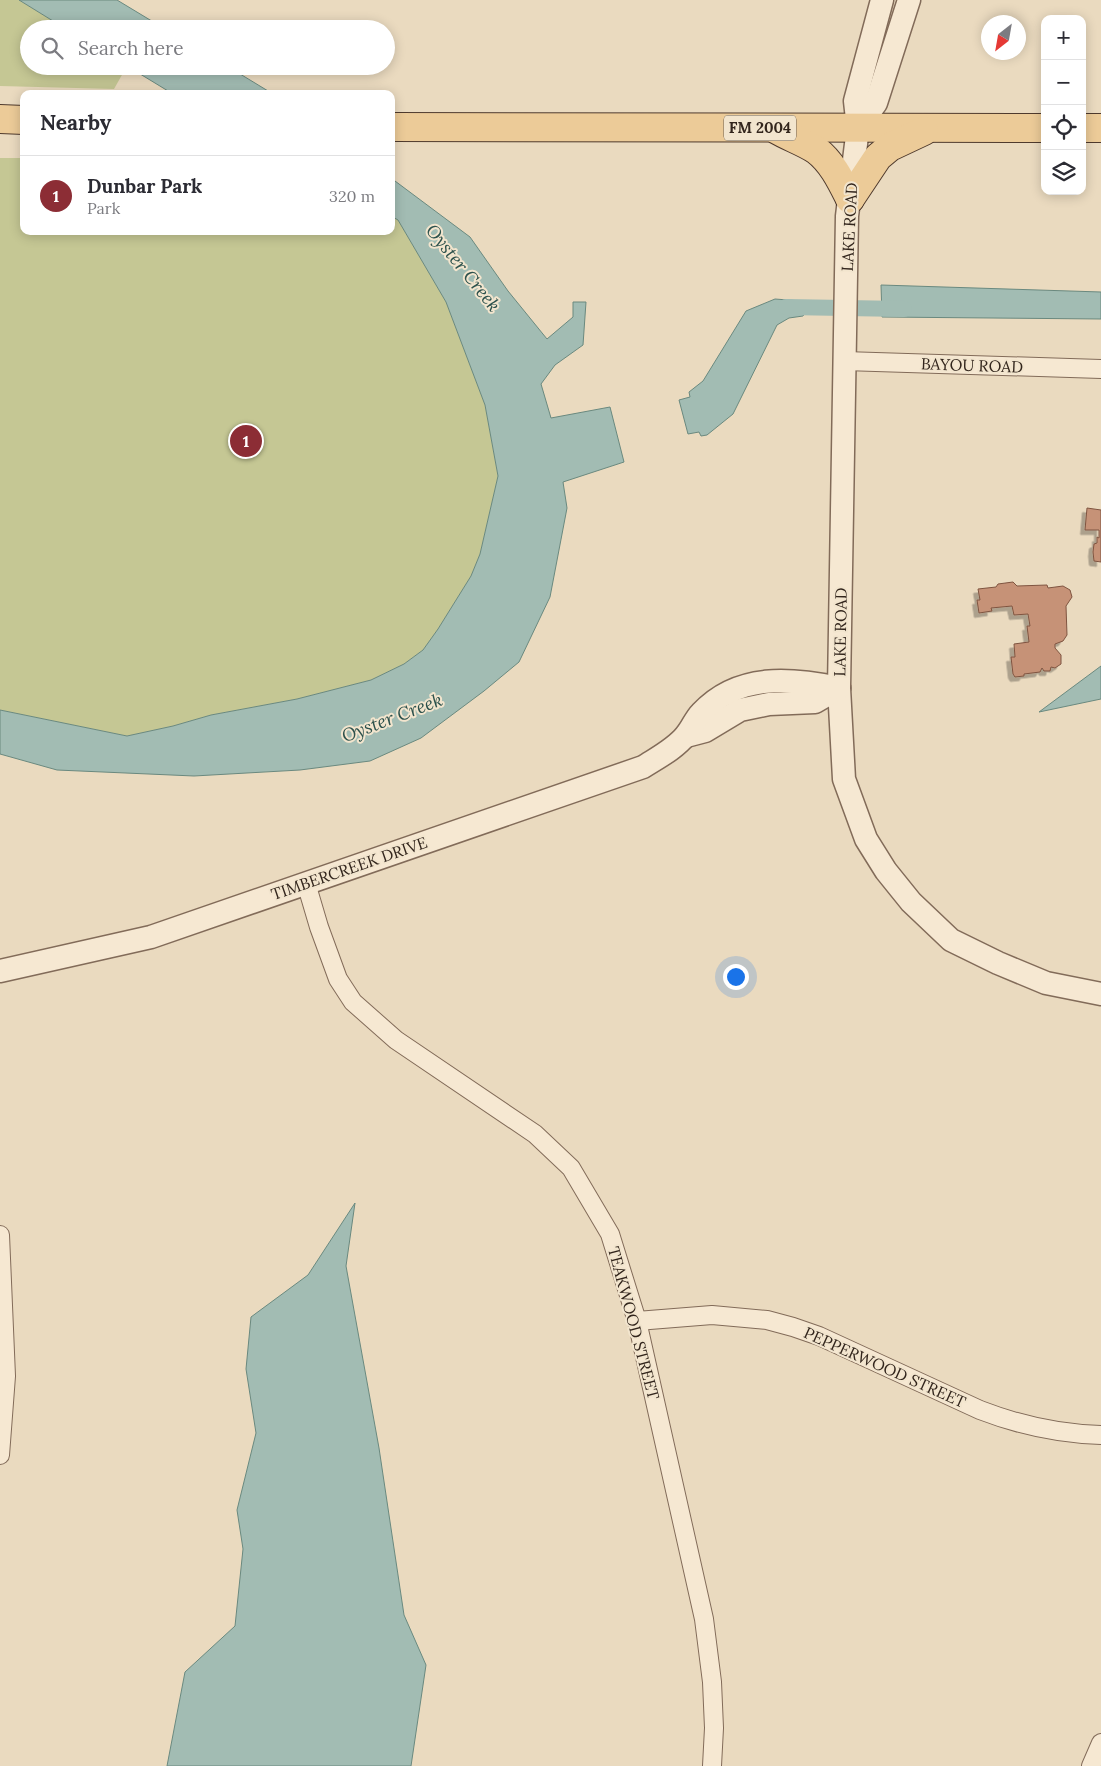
<!DOCTYPE html>
<meta charset="utf-8">
<style>
:root{--surface:#fff;--page:#f7f7f7;--text:#2b2b33;--muted:#7c7c81;--line:#e1e1e2;--accent:#8c2d35}
body{margin:0;font-family:Lora,serif;background:var(--page);color:var(--text)}
.controls{position:absolute;right:15px;top:15px;display:grid;overflow:hidden;border-radius:10px;box-shadow:0 2px 12px #0003}
.controls button{width:45px;height:45px;display:grid;place-items:center;padding:0;border:0;border-bottom:1px solid var(--line);background:var(--surface);color:var(--text);font:25px sans-serif}
.compass{position:absolute;left:981px;top:15px;width:45px;height:45px;border-radius:50%;background:var(--surface);box-shadow:0 2px 12px #0003;rotate:211deg}
.you{position:absolute;left:735px;top:976px;width:18px;height:18px;margin:-12px;border:4px solid #fff;border-radius:50%;background:#1a73e8;box-shadow:0 0 0 8px #1a73e833}
.badge{display:grid;place-items:center;width:32px;height:32px;border-radius:50%;background:var(--accent);color:#fff;font-size:16px;font-weight:700}
.pin{position:absolute;translate:-50% -50%;border:2px solid #fff;box-shadow:0 1px 5px #0006}
.list{margin:0;padding:0;list-style:none}
h2{display:flex;justify-content:space-between;align-items:center;height:65px;margin:0;padding:0 20px;font-size:21px}
h2 small{font-size:16px;font-weight:400;color:var(--muted)}
.list li{display:grid;grid-template-columns:32px 1fr auto;gap:15px;align-items:center;box-sizing:border-box;height:80px;padding:0 20px;border-top:1px solid var(--line)}
.list b{display:block;font-size:19px;white-space:nowrap}
.list p{margin:0;font-size:16px;white-space:nowrap;color:var(--muted)}
.list em{font-size:16px;font-style:normal;color:var(--muted)}
.icon{flex:none;width:28px;height:28px;fill:none;stroke:currentColor;stroke-width:2;stroke-linecap:round;stroke-linejoin:round}
.map{position:relative;flex:none;width:1101px;height:1766px;overflow:hidden}
.search{position:absolute;background:var(--surface);box-shadow:0 2px 12px #0003;left:20px;top:20px;width:375px;height:55px;display:flex;align-items:center;gap:12px;box-sizing:border-box;padding:0 18px;border-radius:28px;color:var(--muted);font-size:19px}
.panel{position:absolute;background:var(--surface);box-shadow:0 2px 12px #0003;left:20px;top:90px;width:375px;height:145px;border-radius:10px}
.map>svg:first-child{display:block}
.green{fill:#c5c794}
.water{fill:#a2bcb3;stroke:#6a897f}
.lines{fill:none;stroke-linecap:round;stroke-linejoin:round}
.canal{stroke:#a2bcb3;stroke-width:16}
.building{fill:#c69277;stroke:#7f5440;filter:url(#shadow)}
.minor-casing{stroke:#826b59;stroke-width:20}
.tertiary-casing{stroke:#826b59;stroke-width:25}
.primary-casing{stroke:#4f3a2d;stroke-width:30}
.minor{stroke:#f6e8d2;stroke-width:18}
.tertiary{stroke:#f6e8d2;stroke-width:22}
.primary{stroke:#eccb98;stroke-width:28}
.labels{text-anchor:middle;stroke-width:4;stroke-linejoin:round;paint-order:stroke}
.shield{fill:#f2e5ce;stroke:#6c5f51;stroke-width:1}
.shield-label{font-size:15px;font-weight:bold;fill:#32251c}
.street-label{font-size:16px;fill:#32251c;stroke:#f2e5ce}
.water-label{font-size:18px;font-style:italic;fill:#2c514c;stroke:#f2e5ce}
</style>
<div class="map">
<svg width="1101" height="1766" viewBox="0 0 1101 1766">
<defs>
<filter id="shadow"><feDropShadow dx="-4.5" dy="4.5" stdDeviation="0" flood-color="#0004"/></filter>
</defs>
<rect width="100%" height="100%" fill="#eadabf"/>
<g class="green">
<polygon points="0,0 19,0 66,29 29,29 29,66 127,66 114,89 0,86"/>
<polygon points="0,158 24,158 24,231 391,231 391,216 398,220 446,302 485,405 498,476 480,554 471,576 438,629 423,650 404,664 371,680 297,699 211,715 173,726 127,736 0,710"/>
</g>
<g class="water">
<polygon points="19,0 117,0 165,29 66,29"/>
<polygon points="127,66 227,66 273,94 173,94"/>
<polygon points="391,178 470,237 508,291 547,339 573,317 573,302 586,302 583,345 555,365 541,384 551,418 610,407 624,462 563,482 567,508 550,597 519,662 484,691 421,738 370,761 300,770 194,776 57,770 0,754 0,710 127,736 173,726 211,715 297,699 371,680 404,664 423,650 438,629 471,576 480,554 498,476 485,405 446,302 398,220 391,216"/>
<polygon points="881,285 1101,292 1101,319 882,317"/>
<polygon points="775,299 801,301 809,307 803,316 789,318 777,325 733,414 707,435 701,436 699,432 688,434 679,400 690,397 689,392 703,381 746,311"/>
<polygon points="1101,666 1101,699 1039,712"/>
<polygon points="355,1203 346,1266 379,1448 404,1615 426,1665 411,1766 167,1766 185,1672 235,1626 243,1549 237,1510 256,1433 246,1369 251,1317 308,1275"/>
</g>
<g class="lines">
<polyline class="canal" points="786,307 904,309"/>
</g>
<g class="building">
<polygon points="1087,508 1101,510 1101,562 1094,561 1093,552 1094,544 1097,543 1097,537 1099,538 1099,530 1085,530"/>
<polygon points="1013,582 1017,586 1047,585 1048,588 1063,586 1070,590 1072,597 1066,606 1067,635 1063,641 1055,644 1055,648 1061,655 1061,664 1055,668 1051,667 1050,671 1044,671 1042,668 1040,672 1024,674 1024,676 1015,677 1013,674 1011,657 1015,657 1014,644 1029,642 1027,626 1030,626 1028,614 1014,615 1012,606 991,608 992,611 979,613 977,600 980,600 978,589 996,587 998,584"/>
</g>
<g class="lines">
<defs>
<g id="minor">
<polyline points="844,361 1101,369"/>
<polyline points="306,883 319,927 338,979 353,1002 396,1040 535,1134 571,1168 610,1234 637,1321 704,1619 712,1682 714,1728 712,1766"/>
<polyline points="0,1235 6,1376 0,1455"/>
<path d="M637,1321L712,1315L767,1320L793,1327L819,1336L980,1410C1019,1425 1059,1434 1101,1435"/>
<polyline points="1091,1766 1101,1743"/>
</g>
<g id="tertiary">
<polyline points="882,0 855,101 858,128 847,216 839,688 844,779 866,839 886,871 911,902 951,940 998,963 1046,983 1101,994"/>
<polyline points="858,128 876,103 909,0"/>
<polyline points="686,736 705,731 740,710 769,704 815,702 839,688"/>
<path d="M0,971L151,937L643,767C657,758 675,749 686,735C692,728 695,719 701,713C738,673 791,678 839,688"/>
</g>
<g id="primary">
<polyline points="0,119 24,120"/>
<polyline points="391,127 1045,128"/>
<polyline points="1082,128 1101,128"/>
<path d="M777,130C789,137 804,142 816,150C832,162 841,181 850,199"/>
<polyline points="850,199 878,157 890,147 924,131"/>
</g>
</defs>
<use href="#minor" class="minor-casing"/>
<use href="#tertiary" class="tertiary-casing"/>
<use href="#primary" class="primary-casing"/>
<use href="#minor" class="minor"/>
<use href="#tertiary" class="tertiary"/>
<use href="#primary" class="primary"/>
</g>
<g class="labels">
<rect class="shield" x="724" y="115.5" width="72" height="25" rx="4"/>
<g class="shield-label">
<text x="760" y="133">FM 2004</text>
</g>
<g class="street-label">
<text transform="translate(849 227) rotate(-87)" y="6">LAKE ROAD</text>
<text transform="translate(972 365) rotate(2)" y="6">BAYOU ROAD</text>
<text transform="translate(840 632) rotate(-89)" y="6">LAKE ROAD</text>
<text transform="translate(349 868) rotate(-19)" y="6">TIMBERCREEK DRIVE</text>
<text transform="translate(634 1323) rotate(75)" y="6">TEAKWOOD STREET</text>
<text transform="translate(885 1367) rotate(24)" y="6">PEPPERWOOD STREET</text>
</g>
<g class="water-label">
<text transform="translate(463 268) rotate(51)" y="6">Oyster Creek</text>
<text transform="translate(392 718) rotate(-21)" y="6">Oyster Creek</text>
</g>
</g>
</svg>
<div class="controls">
<button>+</button>
<button>−</button>
<button><svg class="icon" aria-label="locate" viewBox="0 0 24 24"><circle cx="12" cy="12" r="6"/><path d="M12 2v4M12 18v4M2 12h4M18 12h4"/></svg></button>
<button><svg class="icon" aria-label="layers" viewBox="0 0 24 24"><path d="M12 4l9 5-9 5-9-5zM3 14l9 5 9-5"/></svg></button>
</div>
<svg class="compass" viewBox="-18 -18 36 36"><path d="M0-13l5 13h-10z" fill="#e53935"/><path d="M0 13l5-13h-10z" fill="#7c7c81"/></svg>
<div class="you"></div>
<div class="pin badge" style="left:246px;top:441px">1</div>
<div class="search"><svg class="icon" aria-label="search" viewBox="0 0 24 24"><circle cx="10" cy="10" r="6"/><path d="M15 15l6 6"/></svg>Search here</div>
<section class="panel">
<h2>Nearby<small></small></h2>
<ul class="list">
<li><span class="badge">1</span><div><b>Dunbar Park</b><p>Park</p></div><em>320 m</em></li>
</ul>
</section>
</div>
